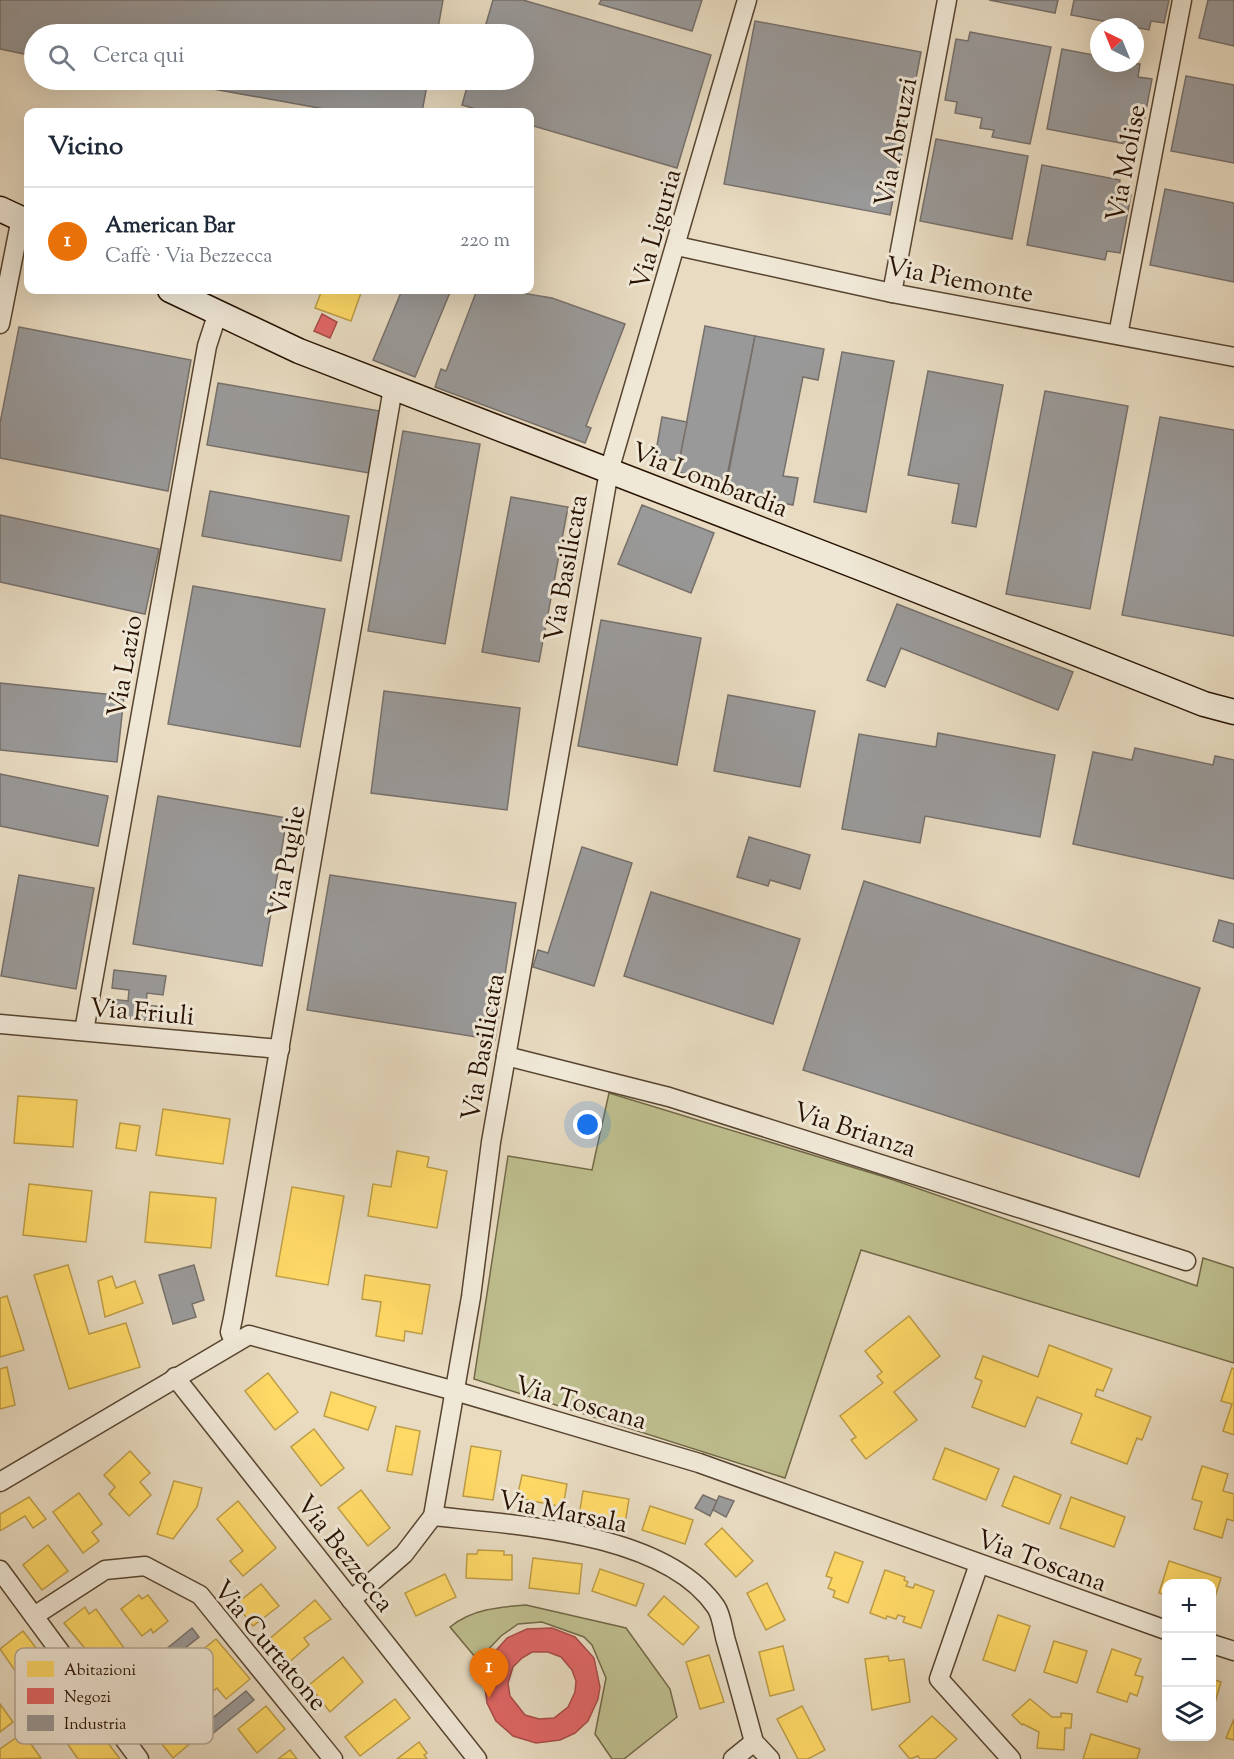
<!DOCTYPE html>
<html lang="it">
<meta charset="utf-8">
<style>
:root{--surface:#fff;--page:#f2f2f3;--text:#1f2937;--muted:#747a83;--line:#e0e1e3;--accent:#8f2418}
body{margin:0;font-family:"Sorts Mill Goudy",serif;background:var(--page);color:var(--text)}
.controls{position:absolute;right:18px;bottom:18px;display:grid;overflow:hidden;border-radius:12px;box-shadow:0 6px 24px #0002}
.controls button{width:54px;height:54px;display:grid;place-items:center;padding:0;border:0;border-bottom:2px solid var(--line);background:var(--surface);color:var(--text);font:30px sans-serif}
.compass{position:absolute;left:1090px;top:18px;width:54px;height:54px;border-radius:50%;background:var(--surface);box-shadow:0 6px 24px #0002;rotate:317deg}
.you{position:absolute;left:588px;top:1125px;width:21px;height:21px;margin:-15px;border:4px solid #fff;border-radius:50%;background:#1a73e8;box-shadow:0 0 0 9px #1a73e833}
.badge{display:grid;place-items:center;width:39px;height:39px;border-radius:50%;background:var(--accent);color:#fff;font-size:20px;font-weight:700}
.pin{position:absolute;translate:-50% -50px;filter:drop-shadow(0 2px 3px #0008)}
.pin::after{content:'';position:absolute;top:32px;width:21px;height:18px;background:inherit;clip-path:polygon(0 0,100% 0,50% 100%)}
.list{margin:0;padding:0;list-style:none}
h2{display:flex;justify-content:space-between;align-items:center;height:78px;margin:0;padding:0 24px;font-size:26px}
h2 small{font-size:20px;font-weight:400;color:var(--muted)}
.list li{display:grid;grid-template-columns:39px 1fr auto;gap:18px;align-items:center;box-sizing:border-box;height:108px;padding:0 24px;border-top:2px solid var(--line)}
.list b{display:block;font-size:22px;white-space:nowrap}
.list p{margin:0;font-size:20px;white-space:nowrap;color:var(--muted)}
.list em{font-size:20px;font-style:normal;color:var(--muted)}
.icon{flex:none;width:33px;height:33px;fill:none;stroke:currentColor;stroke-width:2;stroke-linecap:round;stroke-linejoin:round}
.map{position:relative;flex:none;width:1234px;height:1759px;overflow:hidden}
.search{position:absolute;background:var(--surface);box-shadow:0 6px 24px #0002;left:24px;top:24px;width:510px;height:66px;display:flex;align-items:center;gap:15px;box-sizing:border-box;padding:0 21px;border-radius:33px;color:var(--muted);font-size:22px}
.panel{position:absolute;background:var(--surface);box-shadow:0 6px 24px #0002;left:24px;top:108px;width:510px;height:186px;border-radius:12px}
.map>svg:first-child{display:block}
.green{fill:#bebe8e;stroke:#726847;stroke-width:1.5}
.homes{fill:#ffd966;stroke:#be9d47;stroke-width:1.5}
.shops{fill:#e06666;stroke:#a84c47;stroke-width:1.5;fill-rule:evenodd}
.industry{fill:#999;stroke:#77706b;stroke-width:1.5}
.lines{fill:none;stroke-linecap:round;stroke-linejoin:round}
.street-casing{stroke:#574430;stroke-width:21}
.secondary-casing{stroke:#271100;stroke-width:27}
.street{stroke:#f0e8d7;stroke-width:18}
.secondary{stroke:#f0e8d7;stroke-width:24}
.labels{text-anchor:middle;stroke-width:6;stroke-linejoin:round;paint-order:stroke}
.street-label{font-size:26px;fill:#271100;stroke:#f0e8d7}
.key{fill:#f0e8d7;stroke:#b4a896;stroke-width:1.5}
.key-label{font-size:16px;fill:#271100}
</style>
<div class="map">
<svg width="1234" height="1759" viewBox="0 0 1234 1759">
<rect width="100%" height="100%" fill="#e8dbc1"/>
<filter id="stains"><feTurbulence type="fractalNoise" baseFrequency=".00333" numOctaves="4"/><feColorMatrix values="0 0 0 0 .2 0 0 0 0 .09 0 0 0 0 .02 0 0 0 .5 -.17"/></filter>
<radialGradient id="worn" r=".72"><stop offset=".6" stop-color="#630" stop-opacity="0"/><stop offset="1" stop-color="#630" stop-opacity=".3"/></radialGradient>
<g class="green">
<polygon points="609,1093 888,1178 1197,1286 1203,1258 1234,1268 1234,1363 861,1250 785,1478 474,1379 508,1156 592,1170"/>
<path d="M526,1605L626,1628L670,1689L677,1717L624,1759H612L595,1734L606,1678L592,1645L584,1637L542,1622L518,1624L501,1636L482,1656L481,1664L450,1627C472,1609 499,1607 526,1605Z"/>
</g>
<g class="homes">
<polygon points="322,290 362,290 351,321 315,308"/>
<polygon points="18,1096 77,1100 73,1147 14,1143"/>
<polygon points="163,1109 230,1119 223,1164 156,1155"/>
<polygon points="120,1123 140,1126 136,1151 116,1148"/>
<polygon points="397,1151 429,1157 427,1167 447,1171 437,1228 368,1216 373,1184 391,1187"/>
<polygon points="29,1184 92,1191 86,1242 23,1235"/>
<polygon points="292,1187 344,1196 328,1285 276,1276"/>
<polygon points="150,1192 216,1198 211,1248 145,1242"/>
<polygon points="68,1265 89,1334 126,1323 140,1367 69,1389 34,1275"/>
<polygon points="365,1275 430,1285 422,1334 405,1331 404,1341 376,1336 381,1302 362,1299"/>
<polygon points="112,1276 116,1288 135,1281 143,1303 105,1317 98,1281"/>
<polygon points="7,1296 24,1350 0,1357 0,1298"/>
<polygon points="909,1316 940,1356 894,1392 917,1420 866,1459 851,1440 856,1437 840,1416 883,1383 877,1376 882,1372 865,1351"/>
<polygon points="1049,1345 1112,1369 1103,1391 1097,1389 1095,1396 1151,1417 1142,1440 1137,1438 1127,1464 1071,1443 1082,1414 1037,1397 1025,1427 972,1407 982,1381 975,1378 983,1356 1038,1377"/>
<polygon points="7,1367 15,1405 0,1409 0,1369"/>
<polygon points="1232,1368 1234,1369 1234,1435 1223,1431 1232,1404 1221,1401"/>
<polygon points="268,1373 298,1412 275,1430 245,1391"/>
<polygon points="331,1392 376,1407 368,1430 324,1416"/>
<polygon points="396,1426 420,1431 412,1475 387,1471"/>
<polygon points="314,1429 344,1468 321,1486 291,1447"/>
<polygon points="471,1446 501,1451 493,1500 463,1496"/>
<polygon points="945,1448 999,1469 986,1500 933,1479"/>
<polygon points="130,1451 150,1473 140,1482 151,1495 129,1516 109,1494 115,1487 104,1475"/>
<polygon points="1202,1466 1228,1474 1223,1491 1234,1494 1234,1521 1227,1519 1222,1538 1194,1529 1202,1502 1192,1499"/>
<polygon points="522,1475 567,1484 563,1507 517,1498"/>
<polygon points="1014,1476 1061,1495 1049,1524 1002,1506"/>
<polygon points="174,1481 202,1488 197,1507 173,1539 157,1534"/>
<polygon points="361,1490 390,1528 368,1546 338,1508"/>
<polygon points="583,1491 629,1499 625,1524 579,1516"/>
<polygon points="79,1493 102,1524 92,1532 99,1541 83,1553 53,1512"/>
<polygon points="29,1497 46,1519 33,1528 25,1516 0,1531 0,1514"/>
<polygon points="1071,1497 1125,1517 1114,1547 1060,1528"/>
<polygon points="238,1501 276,1548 243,1576 230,1561 243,1551 217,1519"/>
<polygon points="650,1506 693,1520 685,1544 642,1530"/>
<polygon points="722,1528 753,1561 736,1577 705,1544"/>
<polygon points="48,1545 68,1571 42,1590 23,1565"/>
<polygon points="478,1550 504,1551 504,1555 512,1555 512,1580 466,1578 467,1554 477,1554"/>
<polygon points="835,1552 863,1562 848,1603 833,1597 835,1591 828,1588 832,1578 826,1576"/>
<polygon points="533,1558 582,1564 579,1594 529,1588"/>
<polygon points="1169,1561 1221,1578 1212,1607 1212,1584 1166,1584 1166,1595 1159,1593"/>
<polygon points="600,1569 644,1584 636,1606 592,1591"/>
<polygon points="885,1570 905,1577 904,1580 908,1582 906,1586 913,1588 915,1584 934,1591 921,1628 903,1622 905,1617 898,1615 896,1619 887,1616 886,1619 870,1613"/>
<polygon points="445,1574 456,1597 416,1616 405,1593"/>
<polygon points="767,1583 785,1620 766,1630 747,1593"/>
<polygon points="261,1584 279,1606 253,1626 236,1604"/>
<polygon points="139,1595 142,1599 148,1595 168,1621 153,1633 151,1629 142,1636 121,1609"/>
<polygon points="664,1596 699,1627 683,1645 648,1615"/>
<polygon points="315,1600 331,1619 304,1638 309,1645 287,1664 267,1641"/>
<polygon points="85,1607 89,1614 96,1609 124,1648 118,1653 125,1662 107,1675 64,1623"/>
<polygon points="998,1615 1030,1626 1015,1671 983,1660"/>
<polygon points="23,1631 43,1657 18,1675 0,1649"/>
<polygon points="216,1639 250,1679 226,1699 217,1688 199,1702 183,1683 200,1668 192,1658"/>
<polygon points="1054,1641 1087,1651 1077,1683 1044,1672"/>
<polygon points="783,1646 794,1690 770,1696 759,1652"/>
<polygon points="1112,1649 1141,1659 1135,1675 1143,1677 1137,1696 1130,1693 1127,1702 1097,1692"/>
<polygon points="709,1655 724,1702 700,1709 686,1662"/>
<polygon points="888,1656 889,1661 904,1659 910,1702 872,1710 865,1659"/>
<polygon points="343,1657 363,1682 330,1712 309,1685"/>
<polygon points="147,1671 199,1736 173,1758 121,1693"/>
<polygon points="1212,1679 1221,1682 1212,1713"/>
<polygon points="395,1699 410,1718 360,1756 345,1737"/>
<polygon points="1030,1699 1052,1717 1061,1717 1061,1713 1072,1714 1071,1728 1065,1728 1064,1750 1037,1748 1039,1732 1023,1724 1022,1725 1012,1715"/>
<polygon points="0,1704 13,1722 0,1732"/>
<polygon points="266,1706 285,1729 257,1753 238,1729"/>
<polygon points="802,1706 825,1750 808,1759 798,1759 777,1719"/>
<polygon points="83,1708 100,1732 94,1736 99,1743 105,1739 120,1759 78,1759 64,1739 66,1737 58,1725"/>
<polygon points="932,1716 957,1739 935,1759 920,1759 918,1756 910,1759 899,1746"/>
<polygon points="1234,1719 1234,1740 1226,1738"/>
<polygon points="23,1733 41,1758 0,1759 0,1749"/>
<polygon points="1091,1734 1140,1749 1137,1759 1083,1759"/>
<polygon points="419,1742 427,1753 424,1755 427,1759 397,1759"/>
<polygon points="290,1750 297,1759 278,1759"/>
</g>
<g class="shops">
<polygon points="322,314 337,322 330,338 314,331"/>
<path d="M552,1628L575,1637L594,1658L600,1687L598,1699L588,1721L575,1733L560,1740L536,1743L513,1736L496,1721L487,1703L484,1680L492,1655L507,1638L527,1629ZM532,1652H548L561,1657L572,1670L576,1681L575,1692L568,1707L554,1718L539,1719L525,1715L510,1696L508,1683L513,1667L522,1658Z"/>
</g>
<g class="industry">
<polygon points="0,0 443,0 437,34 34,34 34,56 0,49"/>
<polygon points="493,0 523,0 711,55 677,168 530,125 530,112 486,112 462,105 469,80 524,80 524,34 483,34"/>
<polygon points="601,0 702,0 692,31 599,4"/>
<polygon points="989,0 1058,0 1055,13"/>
<polygon points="1074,0 1169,0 1164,23 1151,21 1149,30 1071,15"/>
<polygon points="1208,0 1234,0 1234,46 1199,38"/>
<polygon points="755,21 921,52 890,215 724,184"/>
<polygon points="970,32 1051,47 1030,144 992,137 994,130 980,128 982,118 955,113 957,102 945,100 956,39 968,41"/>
<polygon points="1062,49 1099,56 1099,63 1140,64 1138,77 1152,79 1141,137 1127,135 1125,144 1047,129"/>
<polygon points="1186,76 1234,85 1234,163 1171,151"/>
<polygon points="163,80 428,80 422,112 341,112"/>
<polygon points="936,139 1028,156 1012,239 920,221"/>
<polygon points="1042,165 1120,180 1118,192 1131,195 1120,253 1107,251 1105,260 1027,245"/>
<polygon points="1165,189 1234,203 1234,282 1150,265"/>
<polygon points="402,290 451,290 415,377 373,360"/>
<polygon points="477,290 504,290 552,298 625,324 586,426 591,428 585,443 435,387 441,369 446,371"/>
<polygon points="705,326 755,336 726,481 677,472"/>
<polygon points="19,327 191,360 168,491 0,458 0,423"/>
<polygon points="755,336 824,349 818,380 803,377 783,476 798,478 793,505 725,492"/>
<polygon points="842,352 894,361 866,512 814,502"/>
<polygon points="928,371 1003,385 976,527 952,523 959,484 908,475"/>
<polygon points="218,383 380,411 369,473 207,445"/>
<polygon points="1045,391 1128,406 1090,609 1006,594"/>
<polygon points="662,417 687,422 679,461 655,457"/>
<polygon points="1160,417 1234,430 1234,636 1122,615"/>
<polygon points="403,431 480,444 445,644 368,631"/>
<polygon points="210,491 349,516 341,561 202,536"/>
<polygon points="511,497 568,507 539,662 482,652"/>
<polygon points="642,505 714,533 691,593 618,564"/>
<polygon points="0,515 159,549 145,614 0,582"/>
<polygon points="193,586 325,609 300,747 168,724"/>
<polygon points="897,604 1073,672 1058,710 901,648 885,687 867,680"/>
<polygon points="601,620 701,638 677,765 578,746"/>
<polygon points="0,683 124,696 117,762 0,750"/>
<polygon points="384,691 520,708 507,810 371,793"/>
<polygon points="728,695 815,711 800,787 714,771"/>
<polygon points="938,733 1055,755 1040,837 925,816 920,843 842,829 859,734 936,747"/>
<polygon points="1135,748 1213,765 1215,756 1234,760 1234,879 1073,844 1093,752 1132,760"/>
<polygon points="0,774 108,796 98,846 0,826"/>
<polygon points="158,796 287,818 262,966 133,944"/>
<polygon points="749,837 810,855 800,889 770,880 768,886 737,877"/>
<polygon points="582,847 632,863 594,986 533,967 538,950 548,953"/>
<polygon points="19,875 94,888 76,989 1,976"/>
<polygon points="330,875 516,903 495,1040 307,1010"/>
<polygon points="864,881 1200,988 1139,1177 803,1070"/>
<polygon points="651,892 800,939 773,1024 624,976"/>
<polygon points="1219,920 1234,924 1234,948 1213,941"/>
<polygon points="114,970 166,976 163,995 147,993 146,1005 162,1007 160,1022 109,1016 111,999 128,1001 129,990 112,988"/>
<polygon points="194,1265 204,1300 192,1304 196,1317 173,1324 159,1275"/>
<polygon points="703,1495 717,1501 710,1516 695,1508"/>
<polygon points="719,1496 734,1501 726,1517 713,1510"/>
<polygon points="192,1628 199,1637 161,1667 154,1659"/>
<polygon points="246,1691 254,1700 211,1735 204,1725"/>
</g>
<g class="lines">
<defs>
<g id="street">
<polyline points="677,246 892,293 1234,357"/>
<polyline points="892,293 947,0"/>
<polyline points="0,324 21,218"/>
<polyline points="1118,335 1182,0"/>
<polyline points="0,1024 280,1049"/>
<polyline points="84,1031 207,346 218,312"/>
<polyline points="506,1056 669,1097 1186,1261"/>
<polyline points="234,1342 230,1332 233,1318 393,388"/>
<polyline points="175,1377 477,1759"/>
<polyline points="0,1482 249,1335 455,1391 699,1463 1166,1630"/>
<path d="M433,1516C516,1525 665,1532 716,1607C722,1616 723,1631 726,1641C736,1675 745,1709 754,1742L770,1759"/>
<polyline points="979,1564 939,1679 1011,1759"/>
<polyline points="0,1570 139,1759"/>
<polyline points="351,1600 404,1554 433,1516 471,1297 491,1142 609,471 747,0"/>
<polyline points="34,1616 105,1570 145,1566 200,1595 333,1759"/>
<polyline points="1212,1644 1234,1651"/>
<polyline points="733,1759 754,1742"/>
</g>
<g id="secondary">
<polyline points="0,209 28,222"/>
<polyline points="170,290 299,351 871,572 1204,704 1234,712"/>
</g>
</defs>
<use href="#street" class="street-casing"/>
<use href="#secondary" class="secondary-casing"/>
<use href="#street" class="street"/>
<use href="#secondary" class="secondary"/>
</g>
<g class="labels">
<g class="street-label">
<text transform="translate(895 142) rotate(-79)" y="9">Via Abruzzi</text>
<text transform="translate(1125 163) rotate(-79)" y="9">Via Molise</text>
<text transform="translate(655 229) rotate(-74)" y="9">Via Liguria</text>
<text transform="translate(960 279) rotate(11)" y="9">Via Piemonte</text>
<text transform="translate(710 479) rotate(21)" y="9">Via Lombardia</text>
<text transform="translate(565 568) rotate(-80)" y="9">Via Basilicata</text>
<text transform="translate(124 666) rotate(-80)" y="9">Via Lazio</text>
<text transform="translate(286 861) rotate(-80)" y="9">Via Puglie</text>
<text transform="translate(142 1011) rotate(5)" y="9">Via Friuli</text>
<text transform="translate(482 1047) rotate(-80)" y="9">Via Basilicata</text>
<text transform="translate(855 1129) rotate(18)" y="9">Via Brianza</text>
<text transform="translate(581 1402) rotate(16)" y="9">Via Toscana</text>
<text transform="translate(563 1511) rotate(11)" y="9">Via Marsala</text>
<text transform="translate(346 1553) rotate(52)" y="9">Via Bezzecca</text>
<text transform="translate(1042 1560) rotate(20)" y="9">Via Toscana</text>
<text transform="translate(271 1645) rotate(50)" y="9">Via Curtatone</text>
</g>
</g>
<rect x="15" y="1648" width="198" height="96" rx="9" class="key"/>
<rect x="27" y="1661" width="27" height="16" fill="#ffd966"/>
<rect x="27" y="1688" width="27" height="16" fill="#e06666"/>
<rect x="27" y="1715" width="27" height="16" fill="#999"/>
<g class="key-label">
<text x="64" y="1675">Abitazioni</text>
<text x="64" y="1702">Negozi</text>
<text x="64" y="1729">Industria</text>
</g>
<rect width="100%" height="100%" filter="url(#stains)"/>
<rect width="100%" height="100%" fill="url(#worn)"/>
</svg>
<div class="controls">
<button>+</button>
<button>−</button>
<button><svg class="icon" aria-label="layers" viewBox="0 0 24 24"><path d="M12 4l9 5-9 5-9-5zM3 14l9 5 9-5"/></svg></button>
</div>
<svg class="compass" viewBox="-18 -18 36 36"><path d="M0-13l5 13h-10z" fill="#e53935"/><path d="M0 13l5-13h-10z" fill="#747a83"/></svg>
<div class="you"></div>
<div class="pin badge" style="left:489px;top:1698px;background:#e8710a">1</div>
<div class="search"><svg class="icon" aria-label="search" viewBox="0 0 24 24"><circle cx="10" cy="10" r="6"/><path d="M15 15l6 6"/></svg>Cerca qui</div>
<section class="panel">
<h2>Vicino<small></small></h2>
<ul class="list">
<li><span class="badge" style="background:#e8710a">1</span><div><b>American Bar</b><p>Caffè · Via Bezzecca</p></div><em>220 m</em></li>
</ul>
</section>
</div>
